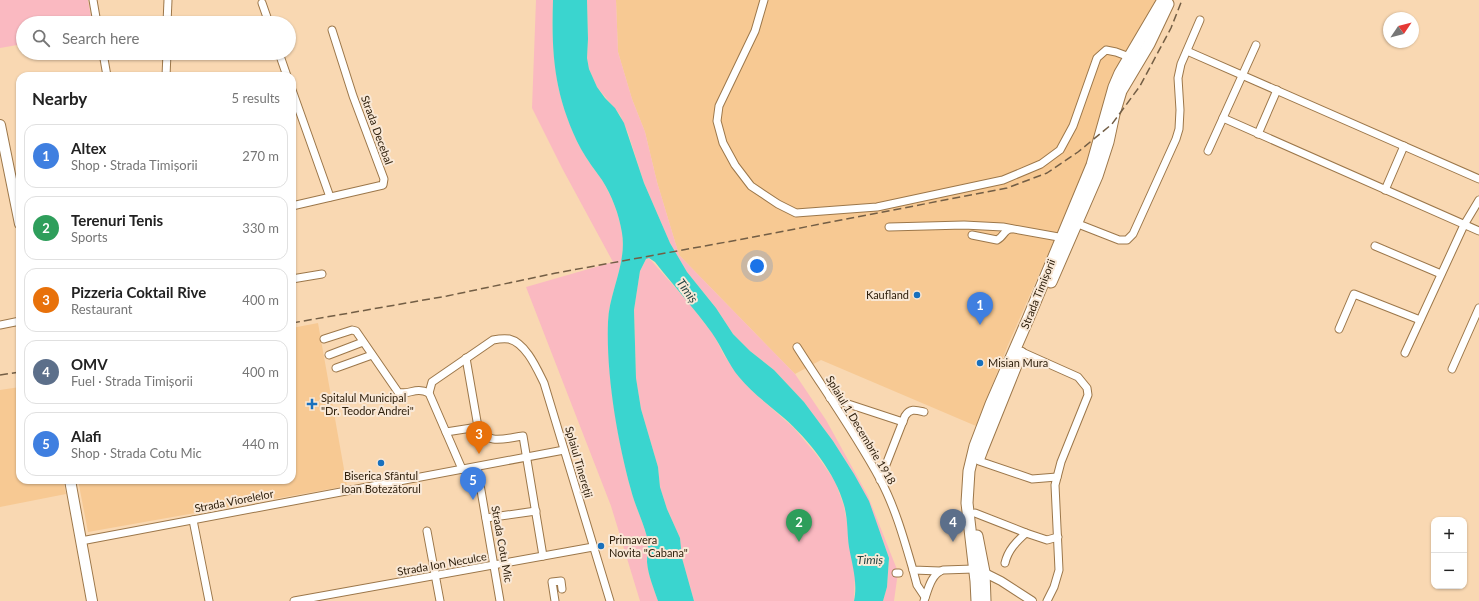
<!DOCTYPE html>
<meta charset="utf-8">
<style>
:root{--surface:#fff;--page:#f6f6f6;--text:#222;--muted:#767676;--line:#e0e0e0;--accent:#1870bd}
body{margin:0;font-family:Lato,sans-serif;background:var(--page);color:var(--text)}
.controls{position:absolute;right:12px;bottom:12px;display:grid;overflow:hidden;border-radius:8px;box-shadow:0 1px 3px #0004}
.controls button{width:36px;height:36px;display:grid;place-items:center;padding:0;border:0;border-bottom:1px solid var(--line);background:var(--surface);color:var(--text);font:20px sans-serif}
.compass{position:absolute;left:1383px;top:12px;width:36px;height:36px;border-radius:50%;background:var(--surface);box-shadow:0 1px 3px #0004;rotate:55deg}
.you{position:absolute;left:757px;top:266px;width:14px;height:14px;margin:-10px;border:3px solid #fff;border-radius:50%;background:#1a73e8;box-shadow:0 0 0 6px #1a73e833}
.badge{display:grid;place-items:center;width:26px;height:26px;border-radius:50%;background:var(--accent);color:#fff;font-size:13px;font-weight:700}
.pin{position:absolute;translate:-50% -33px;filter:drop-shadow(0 1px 2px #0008)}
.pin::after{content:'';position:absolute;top:21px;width:14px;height:12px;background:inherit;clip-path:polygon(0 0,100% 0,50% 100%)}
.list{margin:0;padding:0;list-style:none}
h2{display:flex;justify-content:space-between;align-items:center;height:52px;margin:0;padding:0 16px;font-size:17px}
h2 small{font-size:13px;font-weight:400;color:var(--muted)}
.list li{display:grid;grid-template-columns:26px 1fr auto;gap:12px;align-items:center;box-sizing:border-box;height:64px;margin:0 8px 8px;padding:0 8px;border:1px solid var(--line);border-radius:12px}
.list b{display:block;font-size:15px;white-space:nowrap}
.list p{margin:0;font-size:13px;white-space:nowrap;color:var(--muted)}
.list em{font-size:13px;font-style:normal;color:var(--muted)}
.icon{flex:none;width:22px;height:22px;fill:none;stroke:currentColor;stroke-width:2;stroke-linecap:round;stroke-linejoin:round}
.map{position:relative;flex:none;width:1479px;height:601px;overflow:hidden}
.search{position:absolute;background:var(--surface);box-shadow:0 1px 3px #0004;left:16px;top:16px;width:280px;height:44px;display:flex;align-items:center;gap:10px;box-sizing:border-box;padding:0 14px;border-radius:22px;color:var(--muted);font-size:15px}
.panel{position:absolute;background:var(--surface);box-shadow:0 1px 3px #0004;left:16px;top:72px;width:280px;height:412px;border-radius:12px}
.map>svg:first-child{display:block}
.built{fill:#f7c993}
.green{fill:#fab9c1}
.water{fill:#3ad5cf}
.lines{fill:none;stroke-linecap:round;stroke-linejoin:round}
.minor-casing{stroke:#9c774a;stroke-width:9}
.tertiary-casing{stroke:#9c774a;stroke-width:10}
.secondary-casing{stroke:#9c774a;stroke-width:12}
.primary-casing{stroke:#9c774a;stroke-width:13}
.minor{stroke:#fff;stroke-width:7}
.tertiary{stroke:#fff;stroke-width:8}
.secondary{stroke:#fff;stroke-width:10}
.primary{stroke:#fff;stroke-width:11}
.rail{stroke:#735e45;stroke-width:1.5;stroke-dasharray:8 4;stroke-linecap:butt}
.poi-dot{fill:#1870bd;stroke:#f9e8d6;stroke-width:1.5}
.labels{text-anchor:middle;stroke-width:4;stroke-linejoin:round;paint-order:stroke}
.street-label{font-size:11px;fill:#30210e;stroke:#f9e8d6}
.poi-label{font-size:11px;fill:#30210e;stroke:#f9e8d6;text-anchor:start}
.water-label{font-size:12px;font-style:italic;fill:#284745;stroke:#f9e8d6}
</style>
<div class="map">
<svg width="1479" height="601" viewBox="0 0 1479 601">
<rect width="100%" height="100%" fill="#f9d8b2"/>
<g class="built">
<polygon points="616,0 1162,0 1083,174 1008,345 976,426 821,360 795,374 679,255 657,182 645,132 632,99 618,52"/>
<polygon points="318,323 347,486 88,532 78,480 292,480 292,328"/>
<polygon points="20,387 20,480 63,480 66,494 0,507 0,390"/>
</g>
<g class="green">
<polygon points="0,0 88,0 92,23 23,23 23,44 0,48"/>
<path d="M536,0H553C551,56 555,98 581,149C587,160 595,170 602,180C612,197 619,214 622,233C627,264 609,292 608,322C607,376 617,438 631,490C635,506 643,521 647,537C649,545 647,554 647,562C648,575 654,589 658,601H640L611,506L526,287L613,262L562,168L532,108Z"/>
<polygon points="587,0 616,0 618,52 632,99 645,132 657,182 679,255 795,374 826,420 868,496 898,572 894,601 883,601 887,587 889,558 881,535 854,474 833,441 804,402 774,370 750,351 733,334 716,308 687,272 670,243 644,183 628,133 620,115 597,87 589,69 587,58 588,39"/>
<polygon points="649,258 689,303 705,324 714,335 724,355 739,377 752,391 794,428 816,454 835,481 844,506 847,523 849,544 855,576 854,601 694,601 682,558 680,538 667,509 660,487 658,467 641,409 636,378 634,310 640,271 646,259"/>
</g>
<path class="water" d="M553,0H587L588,39L587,58L589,69L597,87L605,98L615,108L624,123L644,183L670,243L687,272L716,308L733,334L750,351L774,370L804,402L833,441L854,474L869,501L889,558L887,587L883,601H854C858,583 852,564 849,547C847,533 848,519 844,505C836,474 808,439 784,418C769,405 752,393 739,377C728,364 722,347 712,333C694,308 674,286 655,262L649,258L646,259L640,271L634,310L636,378L641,409L658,467L660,487L667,509L680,538L682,558L694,601H658C654,589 648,575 647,562C647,554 649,545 647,537C643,521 635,506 631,490C617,439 606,374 608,322C609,292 627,264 622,233C619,214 612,196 602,180C595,170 587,160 581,149C555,98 551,57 553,0Z"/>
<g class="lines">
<defs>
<g id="minor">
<polyline points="93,0 97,23"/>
<polyline points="764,0 755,31 719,106 717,121 723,143 735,165 751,186 778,204 796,213 877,207 1003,180 1041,164 1060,150 1073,126 1097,58 1106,50 1116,52 1132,58"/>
<polyline points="262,3 269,23"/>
<polyline points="167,23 168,0"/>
<polyline points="1187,51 1479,179"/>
<polyline points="103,53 107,76"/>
<polyline points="279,53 287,76"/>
<polyline points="166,76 167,53"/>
<polyline points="292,90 330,197"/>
<polyline points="1223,118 1479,231"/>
<polyline points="1258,134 1277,90"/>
<polyline points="1208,151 1256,45"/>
<polyline points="1385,190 1404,146"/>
<polyline points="292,206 383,185 384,179 353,96 332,30"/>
<polyline points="1073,222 1119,240 1127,240 1133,234 1176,139 1179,129 1180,110 1178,78 1181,64 1200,20"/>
<polyline points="889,227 964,225 1003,227 1064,238"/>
<path d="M972,235L997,240C1004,237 1004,229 1011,229"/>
<polyline points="1375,246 1441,274"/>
<polyline points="292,279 322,274"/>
<polyline points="0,325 20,321"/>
<polyline points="1339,329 1354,294 1420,320"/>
<path d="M324,339L352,330L356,331L398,392C409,396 415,386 429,393"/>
<path d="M797,347C825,391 855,433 880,479C895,507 904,539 913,570L940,571"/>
<polyline points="1022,352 1078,377 1087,388 1088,395 1061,462 1055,485 1059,570 1054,587 1047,601"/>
<polyline points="1405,353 1464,225 1479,200"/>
<polyline points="329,355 363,342"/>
<path d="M466,358L478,427C487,446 506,438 523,436L543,556"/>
<polyline points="336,368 372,355"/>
<polyline points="1452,369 1479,308"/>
<polyline points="830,398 903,422"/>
<polyline points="446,432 478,427"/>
<polyline points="979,461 1032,479 1057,477"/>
<polyline points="477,467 500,601"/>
<path d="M462,469L429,393L432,382L493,340C498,339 503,338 509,339C526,343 537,369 544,383L610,601"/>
<path d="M880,480L905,416C910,408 916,410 924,412"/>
<polyline points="975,513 1026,533"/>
<polyline points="486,518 536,511"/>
<polyline points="193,520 209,601"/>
<polyline points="427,531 440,601"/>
<polyline points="81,541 564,450"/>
<path d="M1005,563C1008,550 1016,542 1026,533L1047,540L1058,537"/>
<polyline points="913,570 917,585 925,597"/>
<polyline points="896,573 899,573"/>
<polyline points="294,601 593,547"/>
<polyline points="555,601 552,582 561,581 562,589"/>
<path d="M924,601C928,590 931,574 943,570L974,569"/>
</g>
<polyline id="tertiary" points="981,571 1001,581 1032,601"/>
<g id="secondary">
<polyline points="0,125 20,224"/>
<polyline points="70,480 92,601"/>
</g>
<g id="primary">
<polyline points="1051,282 1097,176 1108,142 1114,114 1121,91 1149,44 1168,4"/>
<polyline points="979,458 982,450 1021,353"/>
<polyline points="977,536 984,572 985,601"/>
<polyline points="977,601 976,581 967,503 969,471 975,446 991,404 1028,319 1092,165 1114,87 1120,73 1163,0"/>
</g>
</defs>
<use href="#minor" class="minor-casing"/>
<use href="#tertiary" class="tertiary-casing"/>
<use href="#secondary" class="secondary-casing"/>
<use href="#primary" class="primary-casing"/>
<use href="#minor" class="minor"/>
<use href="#tertiary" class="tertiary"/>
<use href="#secondary" class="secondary"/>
<use href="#primary" class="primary"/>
<g class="rail">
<polyline points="292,323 447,296 556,273 743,239 1007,188 1047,173 1078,152 1112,124 1140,86 1171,28 1182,0"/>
<polyline points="0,375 20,372"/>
</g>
</g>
<g class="poi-dot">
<circle cx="917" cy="295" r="4"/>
<circle cx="980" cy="363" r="4"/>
<path d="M310 398h4v4h4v4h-4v4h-4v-4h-4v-4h4z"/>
<circle cx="381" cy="463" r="4"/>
<circle cx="601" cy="546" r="4"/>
</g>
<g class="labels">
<g class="street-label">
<text transform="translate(377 130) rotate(70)" y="4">Strada Decebal</text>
<text transform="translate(1038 294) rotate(-68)" y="4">Strada Timișorii</text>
<text transform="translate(861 430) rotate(59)" y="4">Splaiul 1 Decembrie 1918</text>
<text transform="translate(579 462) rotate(74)" y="4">Splaiul Tinereții</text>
<text transform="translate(234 501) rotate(-11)" y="4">Strada Viorelelor</text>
<text transform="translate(502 544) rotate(80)" y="4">Strada Cotu Mic</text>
<text transform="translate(442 564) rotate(-10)" y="4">Strada Ion Neculce</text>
</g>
<g class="poi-label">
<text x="909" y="299" text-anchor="end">Kaufland</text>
<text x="988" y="367">Misian Mura</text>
<text x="321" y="402">Spitalul Municipal<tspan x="321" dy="13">"Dr. Teodor Andrei"</tspan></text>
<text x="381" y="480" text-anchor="middle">Biserica Sfântul<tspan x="381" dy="13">Ioan Botezătorul</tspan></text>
<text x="609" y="544">Primavera<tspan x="609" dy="13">Novita "Cabana"</tspan></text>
</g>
<g class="water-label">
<text transform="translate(687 291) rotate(54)" y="4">Timiș</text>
<text x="870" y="564">Timiș</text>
</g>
</g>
</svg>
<div class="controls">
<button>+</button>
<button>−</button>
</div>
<svg class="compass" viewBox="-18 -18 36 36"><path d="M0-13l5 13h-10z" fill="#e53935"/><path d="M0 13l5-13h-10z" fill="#767676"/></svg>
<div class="you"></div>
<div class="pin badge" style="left:980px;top:325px;background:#3f7fe0">1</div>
<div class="pin badge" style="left:799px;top:542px;background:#2e9e5b">2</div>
<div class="pin badge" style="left:479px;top:454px;background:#e8710a">3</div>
<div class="pin badge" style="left:953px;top:542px;background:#5c6f8a">4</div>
<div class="pin badge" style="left:473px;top:500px;background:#3f7fe0">5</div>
<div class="search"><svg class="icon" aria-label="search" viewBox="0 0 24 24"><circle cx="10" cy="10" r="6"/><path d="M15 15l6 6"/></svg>Search here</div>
<section class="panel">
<h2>Nearby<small>5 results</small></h2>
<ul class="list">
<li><span class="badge" style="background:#3f7fe0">1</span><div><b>Altex</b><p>Shop · Strada Timișorii</p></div><em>270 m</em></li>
<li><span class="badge" style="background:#2e9e5b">2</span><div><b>Terenuri Tenis</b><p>Sports</p></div><em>330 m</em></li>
<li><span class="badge" style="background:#e8710a">3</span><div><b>Pizzeria Coktail Rive</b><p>Restaurant</p></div><em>400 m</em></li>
<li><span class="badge" style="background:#5c6f8a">4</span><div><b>OMV</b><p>Fuel · Strada Timișorii</p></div><em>400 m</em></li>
<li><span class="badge" style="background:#3f7fe0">5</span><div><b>Alafi</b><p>Shop · Strada Cotu Mic</p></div><em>440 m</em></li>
</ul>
</section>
</div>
